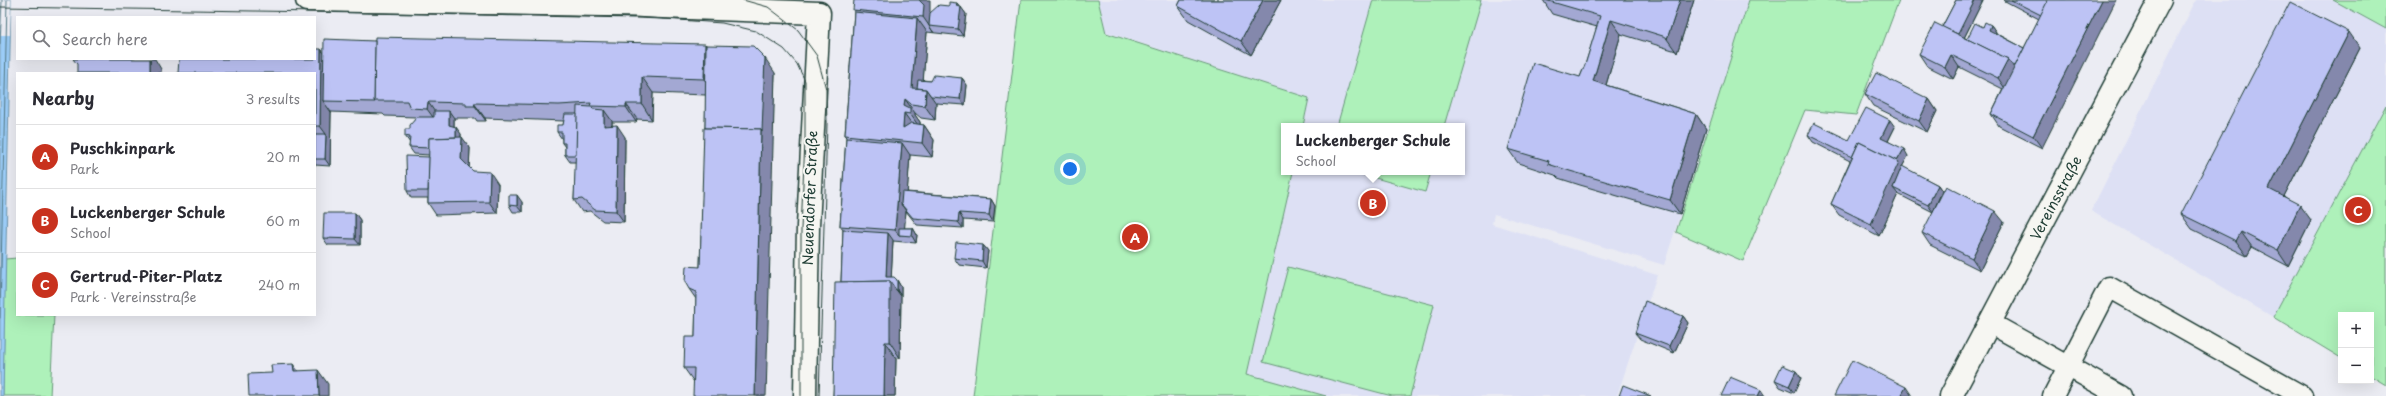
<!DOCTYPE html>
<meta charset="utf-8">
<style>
:root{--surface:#fff;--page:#f2f2f3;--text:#2b2b33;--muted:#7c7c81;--line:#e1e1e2;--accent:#c8321e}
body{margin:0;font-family:"Playpen Sans",sans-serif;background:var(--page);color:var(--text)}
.controls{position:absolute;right:12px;bottom:12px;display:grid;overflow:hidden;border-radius:0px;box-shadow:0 4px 16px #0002}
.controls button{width:36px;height:36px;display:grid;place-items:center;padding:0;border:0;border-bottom:1px solid var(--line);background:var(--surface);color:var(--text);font:20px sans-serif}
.you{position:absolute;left:1070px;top:169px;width:14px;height:14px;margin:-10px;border:3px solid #fff;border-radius:50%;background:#1a73e8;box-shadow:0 0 0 6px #1a73e833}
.badge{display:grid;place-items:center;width:26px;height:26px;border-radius:50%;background:var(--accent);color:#fff;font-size:13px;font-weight:700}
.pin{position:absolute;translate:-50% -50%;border:2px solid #fff;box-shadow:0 1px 4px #0006}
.popup{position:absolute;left:1281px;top:123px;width:184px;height:52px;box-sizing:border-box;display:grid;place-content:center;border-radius:0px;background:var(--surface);filter:drop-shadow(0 1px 3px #0005);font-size:13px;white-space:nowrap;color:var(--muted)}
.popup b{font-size:15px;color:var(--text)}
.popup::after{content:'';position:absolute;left:50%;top:100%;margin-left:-8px;border:8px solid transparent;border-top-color:var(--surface)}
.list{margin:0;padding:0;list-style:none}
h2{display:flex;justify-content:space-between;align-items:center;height:52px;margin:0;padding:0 16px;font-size:17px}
h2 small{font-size:13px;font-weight:400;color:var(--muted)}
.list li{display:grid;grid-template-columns:26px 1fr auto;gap:12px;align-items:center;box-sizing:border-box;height:64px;padding:0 16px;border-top:1px solid var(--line)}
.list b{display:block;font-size:15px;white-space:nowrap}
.list p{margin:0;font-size:13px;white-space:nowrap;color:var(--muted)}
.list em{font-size:13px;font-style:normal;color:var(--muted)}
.icon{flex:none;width:22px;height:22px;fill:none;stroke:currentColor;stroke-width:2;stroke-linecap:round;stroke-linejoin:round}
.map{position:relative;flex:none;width:2386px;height:396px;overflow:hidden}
.search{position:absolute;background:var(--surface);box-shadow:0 4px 16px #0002;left:16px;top:16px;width:300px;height:44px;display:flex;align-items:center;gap:10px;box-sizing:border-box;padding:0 14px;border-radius:0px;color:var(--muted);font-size:15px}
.panel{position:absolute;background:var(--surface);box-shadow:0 4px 16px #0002;left:16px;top:72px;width:300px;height:244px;border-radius:0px}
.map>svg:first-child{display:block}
.built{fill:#dde0f4}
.green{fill:#aef1ba;stroke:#669777}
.water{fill:#9ccdf8;stroke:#6a93aa}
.pier{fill:#ebecf3}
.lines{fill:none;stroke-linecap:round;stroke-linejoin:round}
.shore{stroke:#517782;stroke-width:1}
.lane-casing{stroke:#1f3d34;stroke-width:23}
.street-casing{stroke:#1f3d34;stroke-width:25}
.secondary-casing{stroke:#1f3d34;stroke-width:25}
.lane{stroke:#f6f6f2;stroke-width:20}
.street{stroke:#f6f6f2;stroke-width:22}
.secondary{stroke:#f6f6f2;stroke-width:22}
.tram{stroke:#1f3d34;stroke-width:1}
.wall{fill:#a3a8d3;stroke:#1f3d34}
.shaded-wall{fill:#8488ac;stroke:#1f3d34}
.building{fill:#bdc3f5;stroke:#1f3d34}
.labels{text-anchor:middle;stroke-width:4;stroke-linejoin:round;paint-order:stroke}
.street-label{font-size:14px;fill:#1f3d34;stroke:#f6f6f2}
</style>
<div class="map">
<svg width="2386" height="396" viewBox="0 0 2386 396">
<rect width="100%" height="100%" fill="#ebecf3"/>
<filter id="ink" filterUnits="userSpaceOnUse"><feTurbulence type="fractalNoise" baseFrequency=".025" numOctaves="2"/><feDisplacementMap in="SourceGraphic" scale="8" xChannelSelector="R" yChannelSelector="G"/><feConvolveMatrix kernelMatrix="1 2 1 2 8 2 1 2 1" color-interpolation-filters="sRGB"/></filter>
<g filter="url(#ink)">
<g class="built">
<polygon points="1098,0 1749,0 1664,265 1494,214 1492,224 1657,275 1617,396 1326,396 1247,375 1293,172 1462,172 1462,126 1303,126 1309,98 1106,32"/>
<polygon points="2196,0 2333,0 2386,29 2386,105 2273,317 2091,211"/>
</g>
<g class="green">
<polygon points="1021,0 1098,0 1106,33 1309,98 1303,126 1284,126 1284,172 1293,172 1247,374 1326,396 973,396"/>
<polygon points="1373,0 1481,0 1444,126 1337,126"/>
<polygon points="1749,0 1899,0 1856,115 1805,110 1743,261 1676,232"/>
<polygon points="2333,0 2386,0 2386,29"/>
<polygon points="2386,105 2386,385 2371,376 2371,315 2341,315 2341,358 2273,317"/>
<polygon points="1354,172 1431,172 1425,192"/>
<polygon points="17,258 17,315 54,315 50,396 3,396 5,259"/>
<polygon points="1288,267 1434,305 1410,396 1392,396 1263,362"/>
</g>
<polygon class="water" points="0,0 11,0 3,396 0,396"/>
<polygon class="pier" points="0,0 11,0 10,35 0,35"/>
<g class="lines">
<g class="shore">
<polyline points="0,44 2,0"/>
<polyline points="0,318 7,0"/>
</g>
<defs>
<g id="lane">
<polyline points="1990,323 2121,396"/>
<polyline points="2053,396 2109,287 2302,396"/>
</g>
<polyline id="street" points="1951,396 2160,0"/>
<polyline id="secondary" points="307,0 636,6 819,13 808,226 805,396"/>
</defs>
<use href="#lane" class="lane-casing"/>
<use href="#street" class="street-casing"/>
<use href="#secondary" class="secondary-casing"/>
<use href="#lane" class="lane"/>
<use href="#street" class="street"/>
<use href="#secondary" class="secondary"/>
<g class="tram">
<polyline points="743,0 768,7 798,30 817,56 826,89 827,123 819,396"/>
<polyline points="0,7 635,17 722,23 756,31 784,49 797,64 805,81 805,140 801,229 801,396"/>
</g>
</g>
<g class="wall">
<polygon points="1181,0 1281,0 1251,55 1188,20 1178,6"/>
<polygon points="1543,0 1694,0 1677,53 1676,51 1621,34 1606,85 1696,114 1706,129 1680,214 1580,185 1558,178 1555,175 1518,163 1508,149 1580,77 1585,65 1597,27 1552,14"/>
<polygon points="1956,0 1983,0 1964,38 1967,39 1983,27 1991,25 1996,32 1996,33 2024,48 2039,19 2005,1 2004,0 2045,0 2042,148 1999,126 1991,114 2003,89 1959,67 1953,79 1927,66 1919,54 1942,27"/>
<polygon points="957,3 966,14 963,36 927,32 923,80 931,81 962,78 967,85 965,105 936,103 935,120 921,118 915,113 915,115 920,122 920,125 924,125 934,140 932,157 910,155 907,192 991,199 995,206 993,222 963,220 963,228 917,225 906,211 904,228 913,228 917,235 916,243 893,241 891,277 897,280 901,287 900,358 896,358 895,396 833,396 841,282 843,230 840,226 846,138 845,135 854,12 853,10 930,12 930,13"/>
<polygon points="375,41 706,45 775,73 772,145 694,382 684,368 695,337 696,299 689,289 700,267 705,128 706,95 653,93 652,120 637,119 636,122 612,122 612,125 625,137 624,222 603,221 590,211 582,212 574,200 576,162 570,162 565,155 565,147 562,143 562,139 557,132 563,125 564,121 485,118 486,121 477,121 475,118 454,118 454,126 461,134 461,137 470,148 469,168 473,171 498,184 497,213 436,215 428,203 428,198 411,198 407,191 429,157 429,155 414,154 409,147 410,143 405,136 410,129 416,117 385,116 383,114 331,112 330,166 315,165 315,73 321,49 324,53"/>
<polygon points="2360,48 2284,196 2311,220 2288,266 2252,247 2247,256 2192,229 2181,214"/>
<polygon points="1865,94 1929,99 1937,111 1927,132 1873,106"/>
<polygon points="1895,127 1888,141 1908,156 1902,167 1938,185 1942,191 1933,212 1898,194 1879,236 1839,215 1831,204 1850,161 1813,142 1808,135 1849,140"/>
<polygon points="522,202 522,212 513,212 509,205"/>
<polygon points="355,213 360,220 360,245 328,245 323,238"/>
<polygon points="2004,222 1980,270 1930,245 1922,233"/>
<polygon points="983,245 988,251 986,268 959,265 954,258"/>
<polygon points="1683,316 1688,323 1674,353 1640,339 1635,333"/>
<polygon points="1796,371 1801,378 1794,393 1780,387 1775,380"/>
</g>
<g class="shaded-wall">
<polygon points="919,0 930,0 930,12 935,20 929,26 934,33 923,17"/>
<polygon points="1263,0 1281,0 1251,55 1241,41"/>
<polygon points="1680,0 1694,0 1677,53 1667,39"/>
<polygon points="1975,0 1983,0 1961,44 1956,37"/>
<polygon points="2102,0 2116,0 2042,148 2033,136"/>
<polygon points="957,3 961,9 961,7 966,14 963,36 958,29 956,6"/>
<polygon points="917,18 927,32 922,96 912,88"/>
<polygon points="1611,20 1621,34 1603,95 1593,81"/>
<polygon points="1991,25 1996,32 1994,37 1989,30"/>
<polygon points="2349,32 2360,48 2280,204 2269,189"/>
<polygon points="705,44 716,60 715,95 704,79"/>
<polygon points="321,49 332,65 323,101 331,112 330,166 325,159 326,134 320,126"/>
<polygon points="1951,55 1959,67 1953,79 1945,67"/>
<polygon points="765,58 775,73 766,396 755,396 761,129"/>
<polygon points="150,59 155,59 161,69 161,73 150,73"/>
<polygon points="2008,59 2016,71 2006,90 1998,78"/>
<polygon points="642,77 653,93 652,120 642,104"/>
<polygon points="962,78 967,85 965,105 960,99"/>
<polygon points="926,89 936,103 935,120 925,106"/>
<polygon points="905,99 915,113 915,115 920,122 920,128 904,105"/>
<polygon points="1929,99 1937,111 1927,132 1919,121"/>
<polygon points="428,102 439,118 438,124 427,109"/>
<polygon points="474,103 485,118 486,121 475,106"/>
<polygon points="626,104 637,119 636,122 626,107"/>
<polygon points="604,110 612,121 612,137 604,126"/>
<polygon points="449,111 454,118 454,132 449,125"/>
<polygon points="904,113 914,127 903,128"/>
<polygon points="1696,114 1706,129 1680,214 1670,200"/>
<polygon points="1890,120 1895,127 1886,145 1881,138"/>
<polygon points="617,125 625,137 624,222 616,211"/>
<polygon points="924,125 934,140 932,157 922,143"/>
<polygon points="456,127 461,134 460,150 456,143"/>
<polygon points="462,137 470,148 469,171 461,159"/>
<polygon points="902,143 910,155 906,210 901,204 906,211 904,235 899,235 895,230"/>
<polygon points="1904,149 1908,156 1902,167 1893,188 1898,194 1879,236 1871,224 1896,163"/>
<polygon points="490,172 498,184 497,213 489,202"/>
<polygon points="1938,185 1942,191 1933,212 1928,205"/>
<polygon points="517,195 522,202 522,212 517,206"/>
<polygon points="991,199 995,206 993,222 989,215"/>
<polygon points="2300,205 2311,220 2288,266 2278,251"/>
<polygon points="1995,211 2004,222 1980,270 1972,258"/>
<polygon points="355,213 360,220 360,245 355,239"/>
<polygon points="959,213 963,220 963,228 958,222"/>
<polygon points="913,228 917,235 916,243 912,236"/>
<polygon points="2241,232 2252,247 2247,256 2236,241"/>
<polygon points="888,233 893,240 891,283 901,296 900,358 890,342 886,277"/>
<polygon points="983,245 988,251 986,268 982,261"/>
<polygon points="897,280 901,287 901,296 897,290"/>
<polygon points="1683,316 1688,323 1674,353 1669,346"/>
<polygon points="885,342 896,358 895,396 884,396"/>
<polygon points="293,364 303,378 294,371"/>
<polygon points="318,370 328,384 328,396 319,396"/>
<polygon points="1796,371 1801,378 1794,393 1789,386"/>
<polygon points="1906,387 1912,396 1901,396"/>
<polygon points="1761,390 1765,396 1758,396"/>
</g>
<g class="building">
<polygon points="854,0 919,0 924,5 923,17 853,10"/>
<polygon points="1181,0 1263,0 1241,41 1178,6"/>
<polygon points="1545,0 1680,0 1667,39 1666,37 1611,20 1593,81 1696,114 1670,200 1570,171 1548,164 1549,161 1508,149 1533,63 1580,77 1585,65 1600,16"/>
<polygon points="1956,0 1975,0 1958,34 1942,27"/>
<polygon points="2011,0 2045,0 2048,1 2041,15"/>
<polygon points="2048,0 2102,0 2033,136 1991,114"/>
<polygon points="949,2 957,3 956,6 961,7 958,29 929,26 930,13 939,5 949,6"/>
<polygon points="2290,2 2349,32 2269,189 2300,205 2278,251 2241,232 2236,241 2181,214"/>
<polygon points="854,12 917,18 912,88 926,89 925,106 911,104 905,99 904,105 910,108 910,114 904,113 903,128 911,123 924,125 922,143 845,135"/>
<polygon points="1985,22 1991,25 1989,30 2024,48 2015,66 2011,64 2008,59 1967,39 1975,23 1983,27"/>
<polygon points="1935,23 2008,59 1998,78 1951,55 1945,67 1919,54"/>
<polygon points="375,37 705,44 704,79 642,77 642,104 626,104 626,107 590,106 591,103 559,105 474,103 475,106 466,106 466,103 428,102 427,109 410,108 407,101 374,101"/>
<polygon points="324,39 375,41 374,101 375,102 323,101"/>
<polygon points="706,45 753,46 765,58 762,131 761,129 705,128"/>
<polygon points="315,49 321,49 320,126 315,126 315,73 178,73 179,59 315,59"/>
<polygon points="73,59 150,59 150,73 77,73 77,64"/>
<polygon points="1876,73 1929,99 1919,121 1865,94"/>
<polygon points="934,75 962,78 960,99 931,96 926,89 917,88 918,80 931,81"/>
<polygon points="577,106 591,107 593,109 604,110 604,126 617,125 616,211 595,210 582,199 574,200"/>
<polygon points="1866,108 1890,120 1881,138 1904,149 1897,161 1859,142 1852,157 1808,135 1814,123 1849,140"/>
<polygon points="434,111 449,111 449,125 456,127 456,137 429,138 429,148 409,147 410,137 405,136 405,129 410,129 410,125 417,117 434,117"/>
<polygon points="565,114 577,114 576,155 565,155 565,143 562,143 562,132 557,132 557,125 563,125"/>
<polygon points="704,128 761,129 755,396 693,396 694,368 684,368 685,337 695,337 696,292 689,289 685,282 686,266 700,267"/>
<polygon points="315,134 326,134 325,159 315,159"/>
<polygon points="462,137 461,159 473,171 490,172 489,202 428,203 429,138"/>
<polygon points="846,138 902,143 895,230 840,226"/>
<polygon points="1859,142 1899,162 1871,224 1831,204"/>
<polygon points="406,156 429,157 428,191 407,191"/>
<polygon points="1902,166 1938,185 1928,205 1893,188"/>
<polygon points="1946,186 1995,211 1972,258 1922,233"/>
<polygon points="902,192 991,199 989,215 959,213 958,222 913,218 901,204"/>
<polygon points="509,195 517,195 517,206 509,205"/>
<polygon points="324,213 355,213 355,239 323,238"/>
<polygon points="899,228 913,228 912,236 899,235"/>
<polygon points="843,230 888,233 886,277 894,277 897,280 897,290 896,290 890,281 841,282"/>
<polygon points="956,242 983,245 982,261 954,258"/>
<polygon points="890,281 890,342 885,342 884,396 833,396 835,282"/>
<polygon points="1645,301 1683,316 1669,346 1635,333"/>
<polygon points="1852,360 1906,387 1901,396 1834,396"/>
<polygon points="293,364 294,371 318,370 319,396 249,396 248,374 272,373 271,365"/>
<polygon points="1782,365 1796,371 1789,386 1775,380"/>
<polygon points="1730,377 1761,390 1758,396 1721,396"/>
<polygon points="1623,385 1651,396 1619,396"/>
</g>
</g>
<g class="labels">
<g class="street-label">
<text transform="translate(810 198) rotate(-88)" y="5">Neuendorfer Straße</text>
<text transform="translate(2056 198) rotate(-62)" y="5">Vereinsstraße</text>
</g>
</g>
</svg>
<div class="controls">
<button>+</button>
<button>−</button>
</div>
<div class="you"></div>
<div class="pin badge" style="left:1135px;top:237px">A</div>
<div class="pin badge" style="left:1373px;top:203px">B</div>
<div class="popup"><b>Luckenberger Schule</b>School</div>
<div class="pin badge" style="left:2358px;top:210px">C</div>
<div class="search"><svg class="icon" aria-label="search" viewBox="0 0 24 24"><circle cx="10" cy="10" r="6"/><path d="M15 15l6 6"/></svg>Search here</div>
<section class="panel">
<h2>Nearby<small>3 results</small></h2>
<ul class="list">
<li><span class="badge">A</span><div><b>Puschkinpark</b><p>Park</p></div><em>20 m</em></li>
<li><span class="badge">B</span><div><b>Luckenberger Schule</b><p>School</p></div><em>60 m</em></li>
<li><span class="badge">C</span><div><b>Gertrud-Piter-Platz</b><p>Park · Vereinsstraße</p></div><em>240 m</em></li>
</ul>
</section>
</div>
